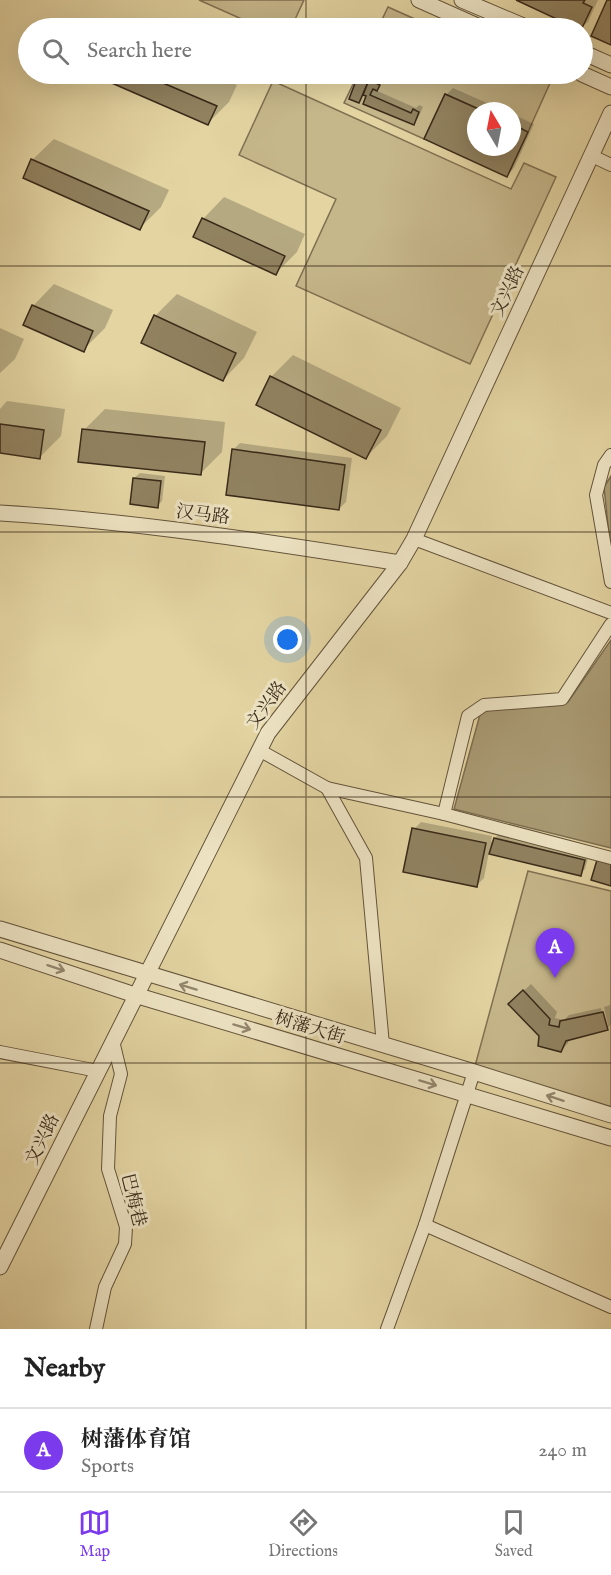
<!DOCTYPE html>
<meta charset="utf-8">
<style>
:root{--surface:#fff;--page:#f6f6f6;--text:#222;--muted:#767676;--line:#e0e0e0;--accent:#7c3aed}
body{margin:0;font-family:"IM FELL English","Noto Serif SC",serif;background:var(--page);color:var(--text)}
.compass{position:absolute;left:467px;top:102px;width:54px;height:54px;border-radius:50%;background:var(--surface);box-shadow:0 6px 24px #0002;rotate:350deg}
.you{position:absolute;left:288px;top:640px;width:21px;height:21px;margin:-15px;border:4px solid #fff;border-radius:50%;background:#1a73e8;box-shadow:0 0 0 9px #1a73e833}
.badge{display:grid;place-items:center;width:39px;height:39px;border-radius:50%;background:var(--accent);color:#fff;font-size:20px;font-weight:700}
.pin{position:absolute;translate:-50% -50px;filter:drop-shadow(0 2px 3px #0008)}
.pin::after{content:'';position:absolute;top:32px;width:21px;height:18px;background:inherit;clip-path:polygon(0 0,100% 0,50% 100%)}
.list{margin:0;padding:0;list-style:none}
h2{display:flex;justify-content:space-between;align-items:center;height:78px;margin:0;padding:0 24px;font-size:26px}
h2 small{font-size:20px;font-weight:400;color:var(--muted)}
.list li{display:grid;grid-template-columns:39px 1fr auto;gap:18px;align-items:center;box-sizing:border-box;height:84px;padding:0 24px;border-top:2px solid var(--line)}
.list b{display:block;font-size:22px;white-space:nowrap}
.list p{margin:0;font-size:20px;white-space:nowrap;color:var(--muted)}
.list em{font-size:20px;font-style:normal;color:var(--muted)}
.icon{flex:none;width:33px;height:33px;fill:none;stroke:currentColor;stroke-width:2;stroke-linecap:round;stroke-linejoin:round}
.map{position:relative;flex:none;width:611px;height:1329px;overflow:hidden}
.search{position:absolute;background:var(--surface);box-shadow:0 6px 24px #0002;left:18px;right:18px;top:18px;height:66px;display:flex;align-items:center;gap:15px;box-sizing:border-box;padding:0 21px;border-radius:33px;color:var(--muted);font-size:22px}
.sheet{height:162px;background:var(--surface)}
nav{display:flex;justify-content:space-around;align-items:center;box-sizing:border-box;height:84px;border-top:2px solid var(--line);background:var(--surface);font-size:16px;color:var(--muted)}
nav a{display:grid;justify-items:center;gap:3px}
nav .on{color:var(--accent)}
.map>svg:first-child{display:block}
.green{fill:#c6b78b;stroke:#807052;stroke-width:1.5}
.water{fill:#a99a73;stroke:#7c6d4f;stroke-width:1.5}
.shadow{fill:#0003}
.building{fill:#918260;stroke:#392a19;stroke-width:1.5}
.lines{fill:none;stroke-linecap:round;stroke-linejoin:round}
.minor-casing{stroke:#64543b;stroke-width:14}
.tertiary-casing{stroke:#64543b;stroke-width:17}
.minor{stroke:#ede3c3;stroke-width:12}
.tertiary{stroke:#ede3c3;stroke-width:15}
.oneway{stroke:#93866e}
.grid{fill:none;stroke:#392a19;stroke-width:1.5;stroke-opacity:0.55}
.labels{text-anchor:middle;stroke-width:6;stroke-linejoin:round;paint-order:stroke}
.street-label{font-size:18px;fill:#392a19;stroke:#ede3c3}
</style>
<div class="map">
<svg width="611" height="1329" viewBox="0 0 611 1329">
<rect width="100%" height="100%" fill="#e3d4a2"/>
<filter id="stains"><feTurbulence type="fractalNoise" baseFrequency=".00333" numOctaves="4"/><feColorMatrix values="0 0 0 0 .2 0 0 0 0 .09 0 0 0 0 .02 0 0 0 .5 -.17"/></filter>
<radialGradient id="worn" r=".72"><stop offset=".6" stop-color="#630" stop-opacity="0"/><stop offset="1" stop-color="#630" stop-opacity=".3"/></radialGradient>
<g class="green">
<polygon points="199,0 304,0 291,28 262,28"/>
<polygon points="388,7 435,28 378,28"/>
<polygon points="358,74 535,74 551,81 528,132 512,124 512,111 483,111 445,94 424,139 344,103"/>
<polygon points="273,81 511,189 524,163 556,177 470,364 296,286 336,199 239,155"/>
<polygon points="528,871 611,891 611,1107 475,1066"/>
</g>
<g class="water">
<polygon points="611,476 611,554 604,487"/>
<polygon points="611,640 611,848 454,809 481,711 568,702"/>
</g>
<g class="shadow">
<polygon points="520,0 598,0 588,22 580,28"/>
<polygon points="411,19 432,28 406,28"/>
<polygon points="95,74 211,74 237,85 229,102 208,123"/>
<polygon points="361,74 377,74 376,76 384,79 375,90 416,108 419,105 423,107 418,118 413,123 364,94 359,102 359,79 362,75"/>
<polygon points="453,88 505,111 476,111 476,147 512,147 512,114 534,124 514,168 507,176 426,139 446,95"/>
<polygon points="54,139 169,190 161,207 140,228 32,160"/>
<polygon points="224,197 305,234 297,252 276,273 203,219"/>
<polygon points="54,284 113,310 105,328 83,350 33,306"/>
<polygon points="177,294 257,332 244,358 223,380 143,342 155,316"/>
<polygon points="0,328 24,339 15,359 0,373"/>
<polygon points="293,355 401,408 387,436 366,457 258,404 271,377"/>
<polygon points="7,401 65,409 61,436 40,457 0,452 0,409"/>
<polygon points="105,409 225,422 222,452 200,474 84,430"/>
<polygon points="240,443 352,458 346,502 339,509 233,450"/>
<polygon points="140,473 165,476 162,501 157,506 134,478"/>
<polygon points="421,822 492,836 491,842 500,833 589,855 585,869 580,874 489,852 484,878 477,885 414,829"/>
<polygon points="531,984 557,1012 555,1018 564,1020 569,1015 601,1008 605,1026 608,1026 604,1007 610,1005 611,1024 607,1029 569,1038 568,1043 561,1050 540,1035 510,1004"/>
</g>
<g class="building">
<polygon points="516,0 585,0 583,3 592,7 582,28 576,28"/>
<polygon points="607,0 611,0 611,45 591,36"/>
<polygon points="407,22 422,28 404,28"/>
<polygon points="91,74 142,74 217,106 208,125"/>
<polygon points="359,74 376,74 373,82 359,75"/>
<polygon points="363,77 369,80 359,103 349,99 357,78 362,80"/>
<polygon points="369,80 380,85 377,91 373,89 370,95 411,113 413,109 419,112 414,125 363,104 366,96 363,95"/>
<polygon points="445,94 483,111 476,111 476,147 512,147 512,124 528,132 507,177 424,139"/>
<polygon points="31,159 149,211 140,230 23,178"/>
<polygon points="202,218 285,256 276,275 193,237"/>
<polygon points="32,305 93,331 84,352 23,325"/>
<polygon points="154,315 236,353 223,381 141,343"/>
<polygon points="270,376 381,430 366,459 256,405"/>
<polygon points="0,424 44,430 40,459 0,453"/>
<polygon points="82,429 205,442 201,475 78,462"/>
<polygon points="232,449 345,465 339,510 226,495"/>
<polygon points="133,478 161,481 158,508 130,504"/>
<polygon points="412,828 486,843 477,887 403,872"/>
<polygon points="494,838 585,860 581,876 489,854"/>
<polygon points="597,860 611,864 611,886 591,880"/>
<polygon points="523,990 550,1019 549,1025 559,1027 560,1021 603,1012 608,1030 566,1041 561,1052 538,1046 539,1036 508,1004"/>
</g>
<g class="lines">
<defs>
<g id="minor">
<polyline points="592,156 611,165"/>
<polyline points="611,455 604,465 596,495 611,582"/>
<polyline points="414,539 611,613"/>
<polyline points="259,750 327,788 366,858 383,1045"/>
<polyline points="327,788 444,814 611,858"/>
<polyline points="444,814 468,716 484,705 562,699 611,624"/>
<polyline points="0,1052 98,1071"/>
<polyline points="425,1225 611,1307"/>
<polyline points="96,1329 105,1287 125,1244 126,1227 108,1169 110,1116 121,1074 113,1041"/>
<polyline points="387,1329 425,1225 474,1072"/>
</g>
<g id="tertiary">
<polyline points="419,0 482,28"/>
<polyline points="462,0 528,28"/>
<polyline points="582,52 611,65"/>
<polyline points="582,74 611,87"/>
<path d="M0,513C134,521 267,542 400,563"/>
<polyline points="0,929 474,1072 611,1115"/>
<polyline points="0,950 135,995 611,1138"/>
<polyline points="0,1267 268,733 400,563 414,539 611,113"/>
</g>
</defs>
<use href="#minor" class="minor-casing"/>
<use href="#tertiary" class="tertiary-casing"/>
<use href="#minor" class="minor"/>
<use href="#tertiary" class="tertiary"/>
</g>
<defs><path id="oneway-shaft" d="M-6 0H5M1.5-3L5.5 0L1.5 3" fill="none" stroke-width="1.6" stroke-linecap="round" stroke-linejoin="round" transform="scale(1.5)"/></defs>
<g class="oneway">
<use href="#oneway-shaft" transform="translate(56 968) rotate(18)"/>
<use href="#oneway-shaft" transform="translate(188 987) rotate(-163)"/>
<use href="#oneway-shaft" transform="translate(242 1027) rotate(17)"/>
<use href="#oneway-shaft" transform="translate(428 1083) rotate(17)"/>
<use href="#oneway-shaft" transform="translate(555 1098) rotate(-162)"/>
</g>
<path class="grid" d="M306,0V28M306,74V1329M0,266H611M0,532H611M0,797H611M0,1063H611"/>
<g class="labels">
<g class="street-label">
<text transform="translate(507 291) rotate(-65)" y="6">文兴路</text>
<text transform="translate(203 514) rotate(7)" y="6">汉马路</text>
<text transform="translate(266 705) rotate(-54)" y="6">文兴路</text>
<text transform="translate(310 1027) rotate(17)" y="6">树藩大街</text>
<text transform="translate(42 1139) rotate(-64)" y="6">文兴路</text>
<text transform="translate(134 1200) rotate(76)" y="6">巴梅巷</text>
</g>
</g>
<rect width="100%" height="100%" filter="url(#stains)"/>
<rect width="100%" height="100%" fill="url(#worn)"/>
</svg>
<svg class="compass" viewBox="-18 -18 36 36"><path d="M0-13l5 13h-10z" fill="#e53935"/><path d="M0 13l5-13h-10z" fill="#767676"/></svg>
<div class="you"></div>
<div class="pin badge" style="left:555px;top:978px">A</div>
<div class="search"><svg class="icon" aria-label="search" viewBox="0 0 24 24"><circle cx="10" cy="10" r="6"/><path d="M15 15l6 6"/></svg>Search here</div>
</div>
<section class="sheet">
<h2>Nearby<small></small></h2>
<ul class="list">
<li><span class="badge">A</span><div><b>树藩体育馆</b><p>Sports</p></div><em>240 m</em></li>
</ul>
</section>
<nav>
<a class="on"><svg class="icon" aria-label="map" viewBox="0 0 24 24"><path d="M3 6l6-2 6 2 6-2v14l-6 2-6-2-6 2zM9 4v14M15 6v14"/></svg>Map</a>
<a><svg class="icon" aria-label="directions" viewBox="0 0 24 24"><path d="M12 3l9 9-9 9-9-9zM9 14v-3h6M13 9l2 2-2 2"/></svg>Directions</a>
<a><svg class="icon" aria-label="saved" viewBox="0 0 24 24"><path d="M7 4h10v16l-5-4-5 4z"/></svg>Saved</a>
</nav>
